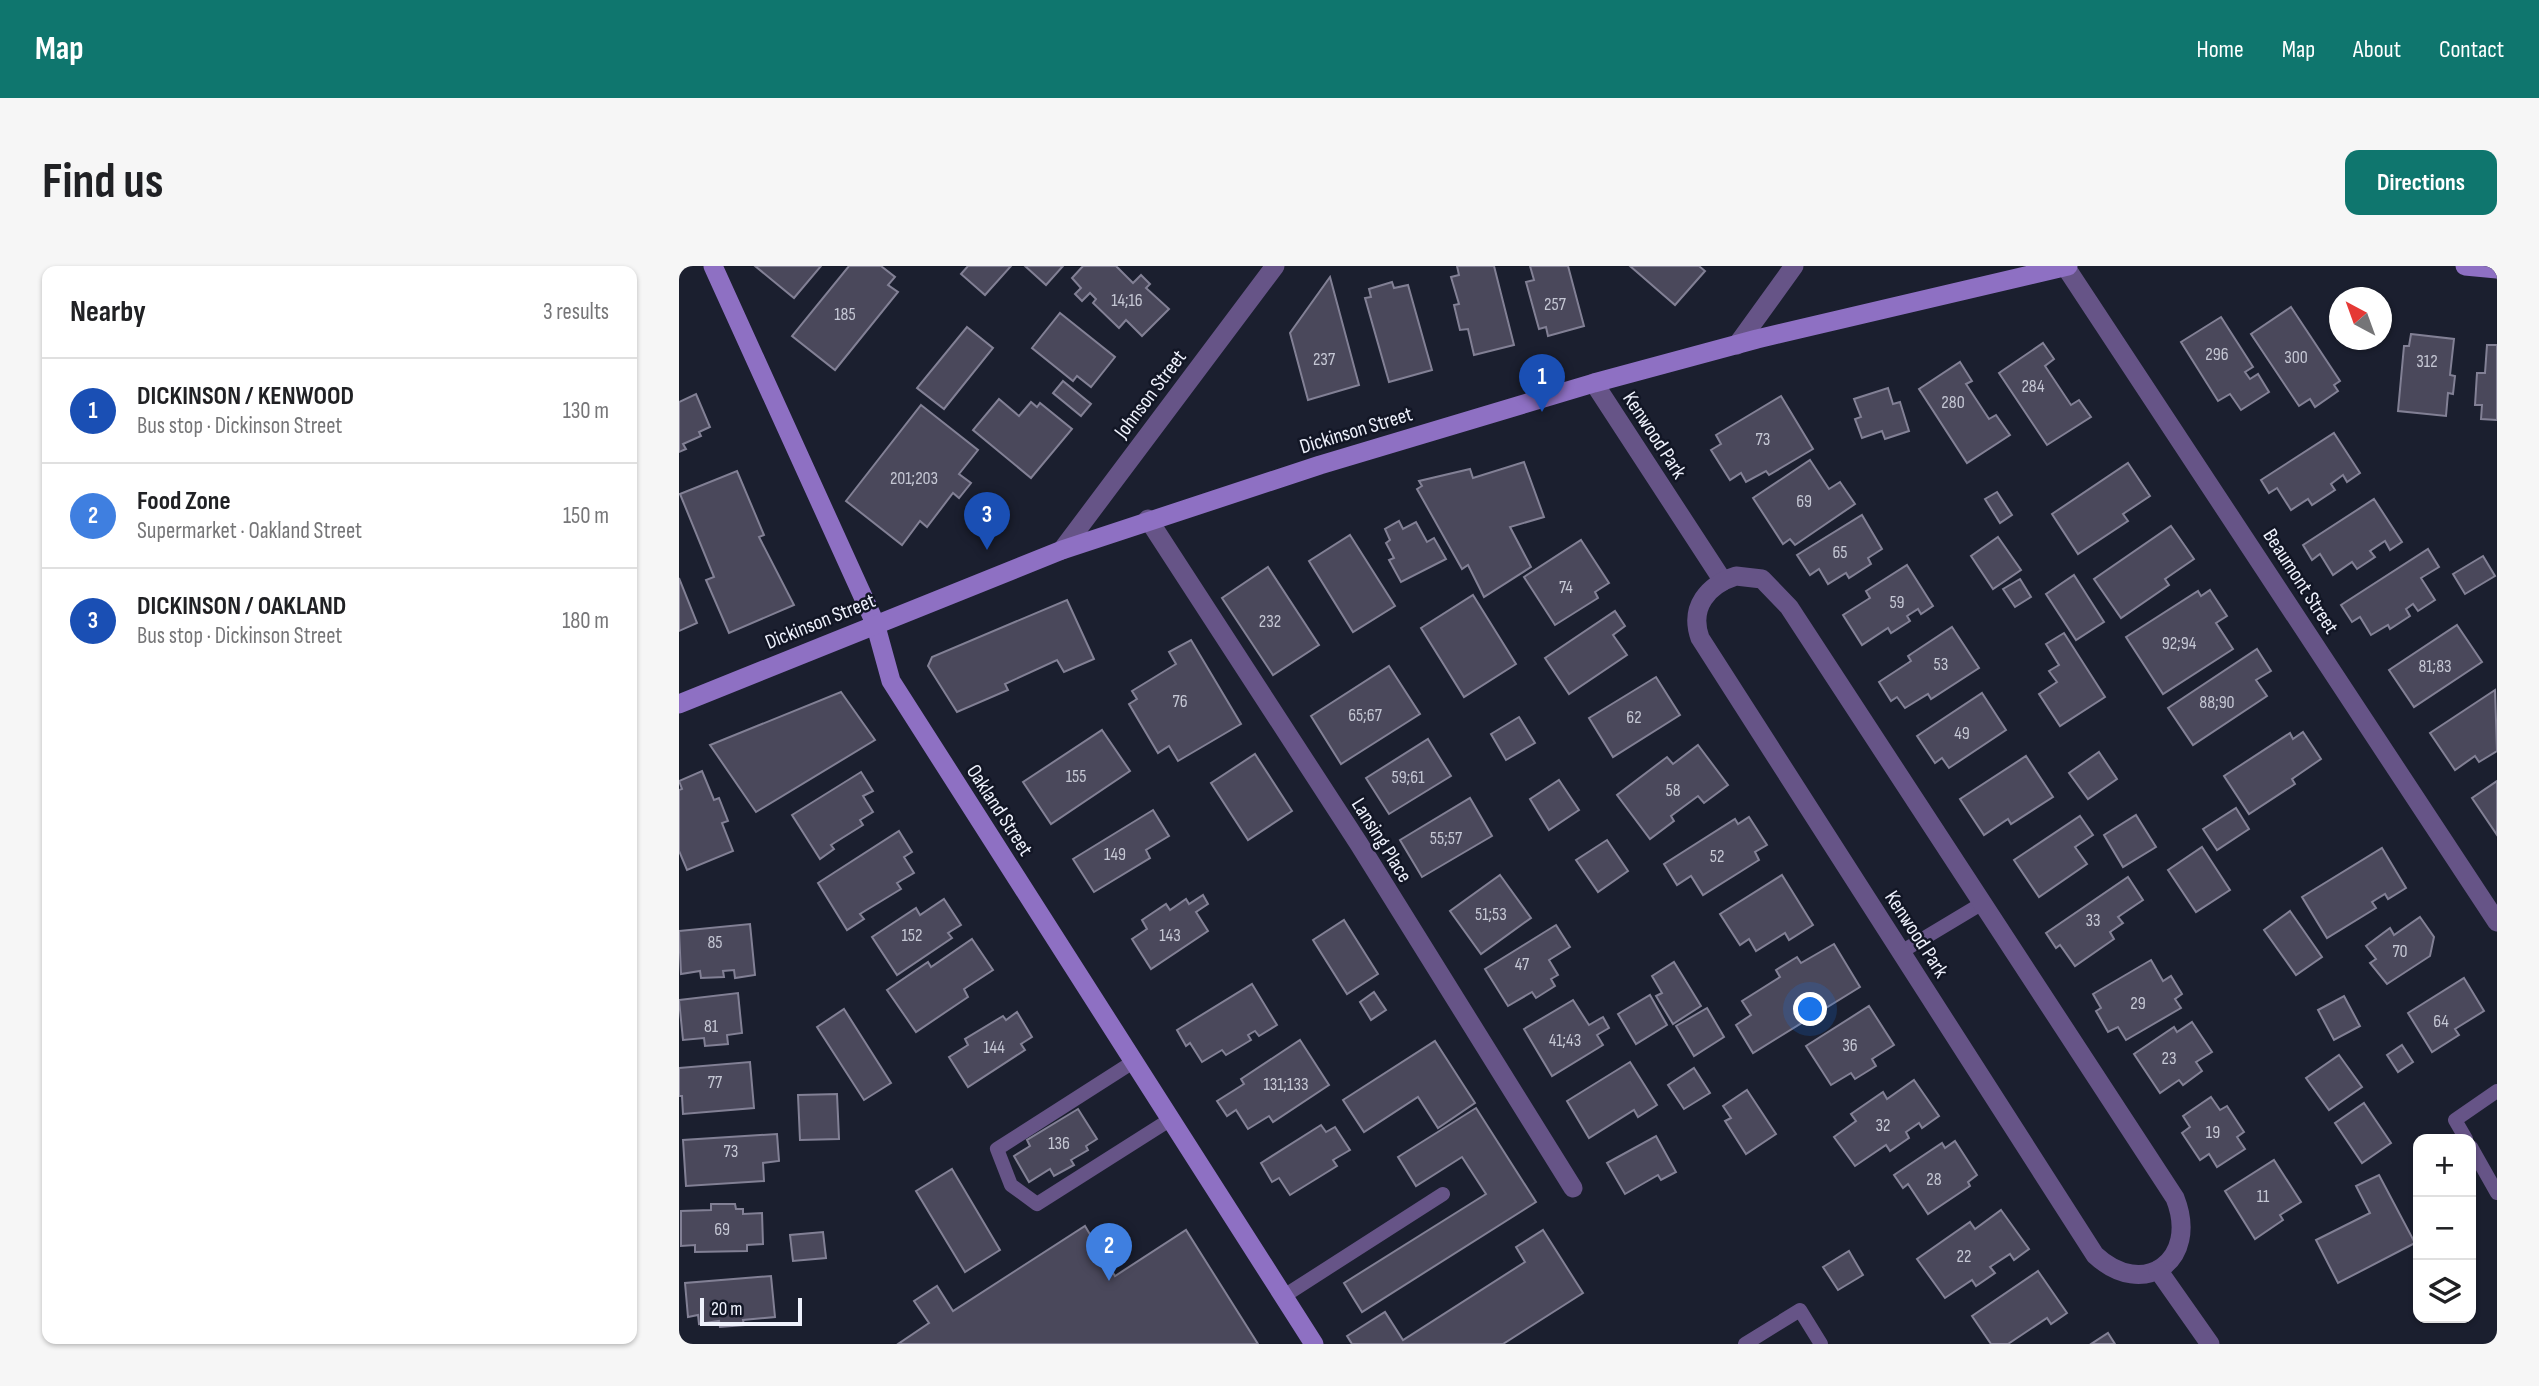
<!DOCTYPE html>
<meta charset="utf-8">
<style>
:root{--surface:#fff;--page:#f6f6f6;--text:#202124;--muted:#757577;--line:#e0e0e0;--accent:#0f766e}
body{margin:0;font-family:"Sofia Sans Condensed",sans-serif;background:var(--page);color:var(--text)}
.controls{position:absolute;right:21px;bottom:21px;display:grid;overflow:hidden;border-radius:14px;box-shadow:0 2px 5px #0004}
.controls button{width:63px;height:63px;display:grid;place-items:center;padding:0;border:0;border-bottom:2px solid var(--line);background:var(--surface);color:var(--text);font:35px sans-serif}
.compass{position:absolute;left:1650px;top:21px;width:63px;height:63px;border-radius:50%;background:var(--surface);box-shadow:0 2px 5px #0004;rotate:319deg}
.scale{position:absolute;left:21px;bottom:18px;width:102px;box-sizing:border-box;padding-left:7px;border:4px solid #eef1fc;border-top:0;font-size:19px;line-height:24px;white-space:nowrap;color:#eef1fc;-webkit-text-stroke:5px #121625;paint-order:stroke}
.you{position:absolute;left:1132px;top:744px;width:24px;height:24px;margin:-18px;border:5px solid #fff;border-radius:50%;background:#1a73e8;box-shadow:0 0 0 10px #1a73e833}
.badge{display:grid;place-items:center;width:46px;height:46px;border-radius:50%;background:var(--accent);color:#fff;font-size:23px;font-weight:700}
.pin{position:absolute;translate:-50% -58px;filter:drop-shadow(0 2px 4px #0008)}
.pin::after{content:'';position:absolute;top:37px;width:24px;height:21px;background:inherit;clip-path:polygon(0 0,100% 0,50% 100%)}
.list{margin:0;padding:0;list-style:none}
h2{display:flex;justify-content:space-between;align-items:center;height:91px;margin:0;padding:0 28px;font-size:30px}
h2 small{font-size:23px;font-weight:400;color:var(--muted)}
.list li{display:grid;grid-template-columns:46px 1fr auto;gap:21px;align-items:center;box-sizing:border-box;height:105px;padding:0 28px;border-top:2px solid var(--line)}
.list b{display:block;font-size:26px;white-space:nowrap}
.list p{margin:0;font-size:23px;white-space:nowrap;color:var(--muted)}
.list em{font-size:23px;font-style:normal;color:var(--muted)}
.icon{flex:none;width:38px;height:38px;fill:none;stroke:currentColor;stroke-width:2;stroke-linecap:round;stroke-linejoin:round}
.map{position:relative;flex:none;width:1818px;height:1078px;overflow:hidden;border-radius:14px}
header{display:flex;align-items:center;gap:42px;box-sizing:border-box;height:98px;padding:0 35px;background:var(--accent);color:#fff}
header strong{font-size:33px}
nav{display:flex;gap:38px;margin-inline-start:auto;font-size:24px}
.intro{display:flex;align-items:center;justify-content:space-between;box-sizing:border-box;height:168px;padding:0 42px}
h1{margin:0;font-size:49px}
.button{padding:18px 32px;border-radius:14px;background:var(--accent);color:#fff;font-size:24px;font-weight:700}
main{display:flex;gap:42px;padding:0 42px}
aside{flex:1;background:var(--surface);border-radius:14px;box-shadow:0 2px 5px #0004}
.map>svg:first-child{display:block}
.building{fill:#4a485b;stroke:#828095;stroke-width:2}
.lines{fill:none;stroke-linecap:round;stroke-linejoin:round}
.service{stroke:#665487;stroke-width:14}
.minor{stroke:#665487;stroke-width:19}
.secondary{stroke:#8e70c3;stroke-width:19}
.labels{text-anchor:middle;stroke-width:5;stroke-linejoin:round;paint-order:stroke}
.number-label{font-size:18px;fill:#c5c7d4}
.street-label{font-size:21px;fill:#eef1fc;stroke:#121625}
</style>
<header>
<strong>Map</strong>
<nav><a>Home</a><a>Map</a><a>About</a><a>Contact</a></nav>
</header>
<div class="intro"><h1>Find us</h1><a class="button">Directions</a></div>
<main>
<aside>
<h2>Nearby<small>3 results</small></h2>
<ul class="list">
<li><span class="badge" style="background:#1a4fb4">1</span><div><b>DICKINSON / KENWOOD</b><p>Bus stop · Dickinson Street</p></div><em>130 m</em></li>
<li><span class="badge" style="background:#3f7fe0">2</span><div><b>Food Zone</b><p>Supermarket · Oakland Street</p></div><em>150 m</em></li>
<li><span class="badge" style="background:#1a4fb4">3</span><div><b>DICKINSON / OAKLAND</b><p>Bus stop · Dickinson Street</p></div><em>180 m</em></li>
</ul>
</aside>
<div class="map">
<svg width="1818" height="1078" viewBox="0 0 1818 1078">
<rect width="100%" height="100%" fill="#1b1f2f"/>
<g class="building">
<polygon points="76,0 142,0 115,32"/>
<polygon points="170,0 202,0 216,11 209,19 219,26 156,104 113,70"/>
<polygon points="289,0 332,0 306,29 282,8"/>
<polygon points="346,0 384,0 367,19"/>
<polygon points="404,0 437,0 454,17 462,9 471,18 467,22 490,43 463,70 447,54 440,62 414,37 417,33 411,27 403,35 396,28 402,22 393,12"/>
<polygon points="778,0 815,0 835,79 795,89 789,63 781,64 775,39 780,38 772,11 780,9"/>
<polygon points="851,0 889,0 905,60 869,70 867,61 860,63 847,16 855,14"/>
<polygon points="951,0 1020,0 1026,5 996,39"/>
<polygon points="651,11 680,119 629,134 611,67"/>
<polygon points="713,16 715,22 729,19 753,104 710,116 686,32 692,31 690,23"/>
<polygon points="1612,41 1661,115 1655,119 1659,125 1636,141 1631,133 1620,140 1572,68"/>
<polygon points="381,47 436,91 412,121 398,110 394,115 353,82"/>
<polygon points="1542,51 1574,101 1566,106 1571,113 1579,108 1590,126 1562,144 1551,128 1539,135 1502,76"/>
<polygon points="288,61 314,82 265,143 238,122"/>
<polygon points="1732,68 1775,73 1771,109 1776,110 1774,128 1769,127 1767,150 1719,145 1725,80 1730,80"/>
<polygon points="1364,77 1375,93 1366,100 1392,139 1400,134 1412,151 1368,179 1320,107"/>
<polygon points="1808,79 1818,79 1818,154 1802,153 1803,139 1796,139 1798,107 1806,107"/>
<polygon points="1281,96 1293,115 1287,118 1310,153 1317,149 1331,169 1288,197 1240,123"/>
<polygon points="384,115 412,138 402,150 374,127"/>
<polygon points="1209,122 1214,138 1221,136 1230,165 1206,173 1203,165 1183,172 1176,153 1182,151 1175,133"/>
<polygon points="17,128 31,161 20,166 22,170 4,178 7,183 0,186 0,136"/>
<polygon points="1102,130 1134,183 1090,209 1087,205 1067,216 1062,207 1051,214 1032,184 1042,178 1037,169"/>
<polygon points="320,133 340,150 352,136 358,141 361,137 393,163 352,212 294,164"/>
<polygon points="242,139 299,184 280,208 292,217 280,232 274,227 248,261 241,255 223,279 167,235"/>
<polygon points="1655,167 1681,207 1668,216 1664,209 1652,218 1656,224 1633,239 1629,233 1612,244 1598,222 1590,227 1582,214"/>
<polygon points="1131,194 1150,223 1161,216 1176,238 1116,279 1111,273 1104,278 1074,232"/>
<polygon points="845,196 865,251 831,261 852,301 805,331 789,299 783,303 738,223 743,220 740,215 791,203 794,212"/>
<polygon points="1449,197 1471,230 1444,248 1449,255 1399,288 1373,248"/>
<polygon points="58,205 85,269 80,271 115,339 50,367 27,314 35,311 1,228"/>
<polygon points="1318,226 1333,249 1321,257 1306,233"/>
<polygon points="1695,233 1723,276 1711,284 1706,275 1691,285 1696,291 1678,303 1673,296 1654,309 1641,288 1633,294 1624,279"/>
<polygon points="1183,249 1203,283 1189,292 1192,298 1170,312 1167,307 1149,318 1140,303 1131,309 1118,289"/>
<polygon points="720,255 724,263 737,256 748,276 755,272 767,293 722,316 710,294 715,292 707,277 711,274 706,263"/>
<polygon points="1492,260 1515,293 1486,313 1490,319 1442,352 1415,313"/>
<polygon points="671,269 716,340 674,366 630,295"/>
<polygon points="1319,271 1342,304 1314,323 1292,290"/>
<polygon points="902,274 930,317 916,326 919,332 876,359 845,311"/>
<polygon points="1749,283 1760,301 1742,312 1756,334 1739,345 1734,338 1727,343 1731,350 1711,363 1709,359 1692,369 1681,351 1673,356 1662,339"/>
<polygon points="1804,290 1816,310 1786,328 1774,308"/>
<polygon points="1228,299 1254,340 1242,348 1239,343 1228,350 1231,355 1212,367 1209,362 1183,379 1164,349 1191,332 1187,325"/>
<polygon points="589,301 640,379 594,409 543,332"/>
<polygon points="1395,309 1425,356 1397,374 1367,328"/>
<polygon points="0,312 18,357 0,365"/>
<polygon points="1341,313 1352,331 1336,341 1324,323"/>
<polygon points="1531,324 1548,350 1537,357 1554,383 1484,428 1447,371 1519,325 1522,330"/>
<polygon points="794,329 837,398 785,431 742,362"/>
<polygon points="388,334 415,393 385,406 378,394 326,418 329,424 278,446 249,400 253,391"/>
<polygon points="936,345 946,360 934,369 948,389 890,428 866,392"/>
<polygon points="1778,359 1803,396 1735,441 1710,404"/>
<polygon points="1273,361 1300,402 1252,433 1249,428 1226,442 1218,431 1212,435 1200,416 1232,395 1229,390"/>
<polygon points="1385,367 1426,431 1381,460 1360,428 1378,416 1370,405 1380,399 1367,378"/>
<polygon points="512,374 562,458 499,495 490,480 479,487 450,438 458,433 453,425 497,398 490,386"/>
<polygon points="1578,383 1592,405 1577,414 1588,430 1514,479 1489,442"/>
<polygon points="710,400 741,448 662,498 632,450"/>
<polygon points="977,411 1001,449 934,491 910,452"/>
<polygon points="1816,424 1818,485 1800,496 1796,490 1776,504 1751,467"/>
<polygon points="162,426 196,474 77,546 31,479"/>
<polygon points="1303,427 1327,464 1270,502 1263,492 1256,497 1238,470"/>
<polygon points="840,451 856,477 827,494 812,468"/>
<polygon points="423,464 451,505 372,558 344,516"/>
<polygon points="1624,466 1642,493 1613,513 1616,518 1570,548 1545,510 1611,467 1614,473"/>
<polygon points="749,473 772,510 710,548 687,512"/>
<polygon points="1019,479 1049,519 1025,537 1019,530 992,550 995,555 971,573 938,529 988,491 994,498"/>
<polygon points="1420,486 1438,513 1409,533 1390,507"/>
<polygon points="576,488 613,545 569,574 532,517"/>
<polygon points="1347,490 1374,531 1332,558 1329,553 1305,569 1281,533"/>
<polygon points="23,505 35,534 40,532 49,555 43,557 54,585 8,604 0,585 0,524 3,523 0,515"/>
<polygon points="182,506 194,525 184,530 194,546 181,554 184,559 152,579 155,583 141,593 113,549"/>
<polygon points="880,514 900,544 870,564 851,533"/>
<polygon points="1818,515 1818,569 1793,532"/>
<polygon points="791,532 813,570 743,611 721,574"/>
<polygon points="1557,542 1570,563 1538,584 1524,563"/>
<polygon points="474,544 490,570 467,584 471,592 415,626 394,593"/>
<polygon points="1457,549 1477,581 1444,601 1425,569"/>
<polygon points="1401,550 1414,569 1396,581 1408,598 1360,631 1335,594"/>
<polygon points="1070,551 1088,579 1076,586 1080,594 1024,629 1012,610 998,619 985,598 1056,553 1059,558"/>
<polygon points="220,565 233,586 225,591 235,607 218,617 222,623 181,648 185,653 168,664 139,617"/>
<polygon points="928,574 949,605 919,626 897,594"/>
<polygon points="1523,581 1551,624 1517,646 1489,604"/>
<polygon points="1703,582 1727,622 1709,633 1706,628 1693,636 1697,642 1648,672 1623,631"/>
<polygon points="821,609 852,652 802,688 771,645"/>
<polygon points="1103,609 1134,659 1110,674 1106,667 1077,685 1070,673 1061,679 1041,648"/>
<polygon points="1449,611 1464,634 1439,651 1444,657 1431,666 1435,673 1396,700 1381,679 1377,682 1367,667"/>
<polygon points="524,629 529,638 517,646 529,665 472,703 453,673 468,663 463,654 487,638 491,644 507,633 510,638"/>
<polygon points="265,633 282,659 269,667 273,672 218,709 193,671 237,642 241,649"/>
<polygon points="1611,645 1643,691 1617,709 1585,664"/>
<polygon points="1741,651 1755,671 1751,690 1708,718 1691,697 1697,693 1687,680 1711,662 1715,669"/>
<polygon points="665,654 699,708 668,728 634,674"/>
<polygon points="71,658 76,709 56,712 55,704 44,705 45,711 22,712 21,705 2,708 0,665"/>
<polygon points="877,659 891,681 870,694 879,709 872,713 876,720 857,732 853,726 829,740 806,703"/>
<polygon points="293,673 314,704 285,723 289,731 237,766 208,724 249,696 252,701"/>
<polygon points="1155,678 1181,721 1074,787 1057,759 1072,749 1063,735 1101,711 1097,704 1118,691 1122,697"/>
<polygon points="1472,694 1484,715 1492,710 1503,728 1496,733 1502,742 1447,774 1439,761 1429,766 1417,745 1422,742 1414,728"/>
<polygon points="995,696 1022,740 994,758 977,730 983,727 973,710"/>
<polygon points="1785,712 1805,745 1776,763 1780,769 1753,786 1729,747"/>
<polygon points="573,718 598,759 580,770 576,765 569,769 572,774 547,789 543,784 523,796 511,777 507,780 498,764"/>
<polygon points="695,726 707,744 692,754 681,736"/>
<polygon points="59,727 63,767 48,769 49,778 26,780 25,772 4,774 0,734"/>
<polygon points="971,729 988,759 957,778 939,748"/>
<polygon points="1665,730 1681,760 1655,774 1639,744"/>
<polygon points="894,734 910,759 924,751 930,762 918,769 924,779 873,810 845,763"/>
<polygon points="1190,740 1215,779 1193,793 1197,800 1176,813 1172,807 1152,819 1127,780"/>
<polygon points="1028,742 1045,771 1015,790 997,760"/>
<polygon points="165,743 212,817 185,834 138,761"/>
<polygon points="338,746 353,771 342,778 346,784 289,821 270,791 289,779 286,773 324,750 327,754"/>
<polygon points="1513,756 1533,786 1517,796 1523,805 1504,819 1500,814 1481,827 1455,788 1495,761 1498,766"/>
<polygon points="621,774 650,819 594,856 590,850 569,863 557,844 548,850 538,835 565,818 562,813"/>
<polygon points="756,775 796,837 759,862 739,831 685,866 664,834"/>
<polygon points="1723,779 1734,796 1719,806 1708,789"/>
<polygon points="1660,789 1683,821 1650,844 1627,812"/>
<polygon points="71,796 75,842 4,848 3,830 0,830 0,802"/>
<polygon points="951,796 978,839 959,851 955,844 910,872 888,835"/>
<polygon points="1015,802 1031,827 1005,843 989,819"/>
<polygon points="1235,814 1260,850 1243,862 1240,857 1227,866 1230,872 1211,885 1207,879 1176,900 1155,871 1177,855 1172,848 1204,826 1208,833"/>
<polygon points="1068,824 1097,868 1067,888 1046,855 1052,852 1044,840"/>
<polygon points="158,828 160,873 121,874 119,829"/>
<polygon points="1532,831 1541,844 1548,840 1565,866 1558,871 1566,883 1538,901 1530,888 1521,894 1503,867 1511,861 1504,850"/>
<polygon points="1685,837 1712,877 1683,897 1656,857"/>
<polygon points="797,842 857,936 683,1046 665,1017 807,928 783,891 737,920 719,891"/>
<polygon points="399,843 418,873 407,880 409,884 392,894 395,899 375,910 371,903 350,916 335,890 351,880 348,874"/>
<polygon points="642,859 647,866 656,861 671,884 654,894 658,900 611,929 600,912 593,916 582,897"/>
<polygon points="98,868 100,895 84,897 85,915 7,920 4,874"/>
<polygon points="977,870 997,906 982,914 979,909 946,928 928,897"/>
<polygon points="1276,875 1298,909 1289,916 1291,920 1249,948 1229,918 1224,922 1215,909 1263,877 1266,882"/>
<polygon points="1595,894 1622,936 1601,949 1604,954 1576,973 1546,925"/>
<polygon points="273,903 321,984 286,1006 237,925"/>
<polygon points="1700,909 1736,977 1659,1017 1637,974 1691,947 1677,920"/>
<polygon points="32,938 56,938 57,943 64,943 64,948 83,947 84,978 68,979 68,985 16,986 16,979 2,980 2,945 32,944"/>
<polygon points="1322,944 1350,983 1335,994 1331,988 1311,1001 1316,1007 1297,1020 1293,1014 1266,1032 1238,993 1291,956 1296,963"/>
<polygon points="406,960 436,1010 507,964 579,1078 219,1078 250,1057 235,1035 258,1020 274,1045"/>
<polygon points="864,964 904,1027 824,1078 673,1078 668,1070 706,1046 724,1074 846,996 837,981"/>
<polygon points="144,966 147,992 114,995 111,969"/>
<polygon points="1170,985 1184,1009 1159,1024 1144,1001"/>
<polygon points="1359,1005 1388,1047 1372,1058 1368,1052 1329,1078 1312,1078 1293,1050"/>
<polygon points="92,1010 96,1051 64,1054 65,1059 41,1061 40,1055 20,1058 19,1049 9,1051 6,1017"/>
<polygon points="1429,1067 1436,1078 1412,1078"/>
</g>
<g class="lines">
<g class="service">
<polyline points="1222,686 1302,638"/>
<polyline points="454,796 318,883 332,919 358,938 492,853"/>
<polyline points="1787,873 1776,854 1818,825"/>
<polyline points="1792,881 1818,927"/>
<polyline points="605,1030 764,928"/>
<polyline points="1066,1078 1121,1044 1142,1078"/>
</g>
<g class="minor">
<polyline points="1386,0 1818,656"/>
<polyline points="1058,79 1115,0"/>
<polyline points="915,117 1044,315"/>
<polyline points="469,253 680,578 894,922"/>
<polyline points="383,284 596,0"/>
<path d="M1057,310L1083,313L1110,341L1496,932C1521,995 1464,1034 1416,989L1021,372C1010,341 1029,319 1057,310Z"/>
<polyline points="1479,1004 1531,1078"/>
</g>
<g class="secondary">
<polyline points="34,0 196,357 212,415 635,1078"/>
<polyline points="1786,0 1818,3"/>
<polyline points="0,438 383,284 641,199 915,117 1078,73 1389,0"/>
</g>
</g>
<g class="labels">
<g class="number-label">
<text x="448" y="40">14;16</text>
<text x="876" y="44">257</text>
<text x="166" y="54">185</text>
<text x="1538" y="94">296</text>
<text x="1617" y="97">300</text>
<text x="645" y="99">237</text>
<text x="1748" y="101">312</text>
<text x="1354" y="126">284</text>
<text x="1274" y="142">280</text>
<text x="1084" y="179">73</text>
<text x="235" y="218">201;203</text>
<text x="1125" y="241">69</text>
<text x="1161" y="292">65</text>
<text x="887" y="327">74</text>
<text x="1218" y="342">59</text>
<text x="591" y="361">232</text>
<text x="1500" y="383">92;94</text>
<text x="1262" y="404">53</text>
<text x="1756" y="406">81;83</text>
<text x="501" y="441">76</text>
<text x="1538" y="442">88;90</text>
<text x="686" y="455">65;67</text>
<text x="955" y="457">62</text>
<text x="1283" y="473">49</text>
<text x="397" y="516">155</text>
<text x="729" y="517">59;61</text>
<text x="994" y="530">58</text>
<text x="767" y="578">55;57</text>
<text x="436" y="594">149</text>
<text x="1038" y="596">52</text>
<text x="812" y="654">51;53</text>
<text x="1414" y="660">33</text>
<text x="233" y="675">152</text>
<text x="491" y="675">143</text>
<text x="36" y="682">85</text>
<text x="1721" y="691">70</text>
<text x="843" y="704">47</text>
<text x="1459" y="743">29</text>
<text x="1762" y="761">64</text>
<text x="32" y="766">81</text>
<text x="886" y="780">41;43</text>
<text x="1171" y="785">36</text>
<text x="315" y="787">144</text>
<text x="1490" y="798">23</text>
<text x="36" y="822">77</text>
<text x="607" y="824">131;133</text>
<text x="1204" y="865">32</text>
<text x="1534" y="872">19</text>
<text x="380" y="883">136</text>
<text x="52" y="891">73</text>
<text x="1255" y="919">28</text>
<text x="1584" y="936">11</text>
<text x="43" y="969">69</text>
<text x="1285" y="996">22</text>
</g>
<g class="street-label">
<text transform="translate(471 128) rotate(-53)" y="7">Johnson Street</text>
<text transform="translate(677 164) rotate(-17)" y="7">Dickinson Street</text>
<text transform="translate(976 169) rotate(57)" y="7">Kenwood Park</text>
<text transform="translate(1622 315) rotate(57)" y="7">Beaumont Street</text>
<text transform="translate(141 355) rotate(-22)" y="7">Dickinson Street</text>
<text transform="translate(321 544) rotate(57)" y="7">Oakland Street</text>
<text transform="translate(703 574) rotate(58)" y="7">Lansing Place</text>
<text transform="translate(1238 668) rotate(57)" y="7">Kenwood Park</text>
</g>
</g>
</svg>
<div class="controls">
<button>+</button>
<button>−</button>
<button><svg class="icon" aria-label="layers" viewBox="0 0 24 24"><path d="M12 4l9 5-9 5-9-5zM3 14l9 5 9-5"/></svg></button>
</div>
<svg class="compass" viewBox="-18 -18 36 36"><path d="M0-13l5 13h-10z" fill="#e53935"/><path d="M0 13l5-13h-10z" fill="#757577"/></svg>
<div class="scale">20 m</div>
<div class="you"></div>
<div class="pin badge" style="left:863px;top:146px;background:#1a4fb4">1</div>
<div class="pin badge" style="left:430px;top:1015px;background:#3f7fe0">2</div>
<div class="pin badge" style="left:308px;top:284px;background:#1a4fb4">3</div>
</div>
</main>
